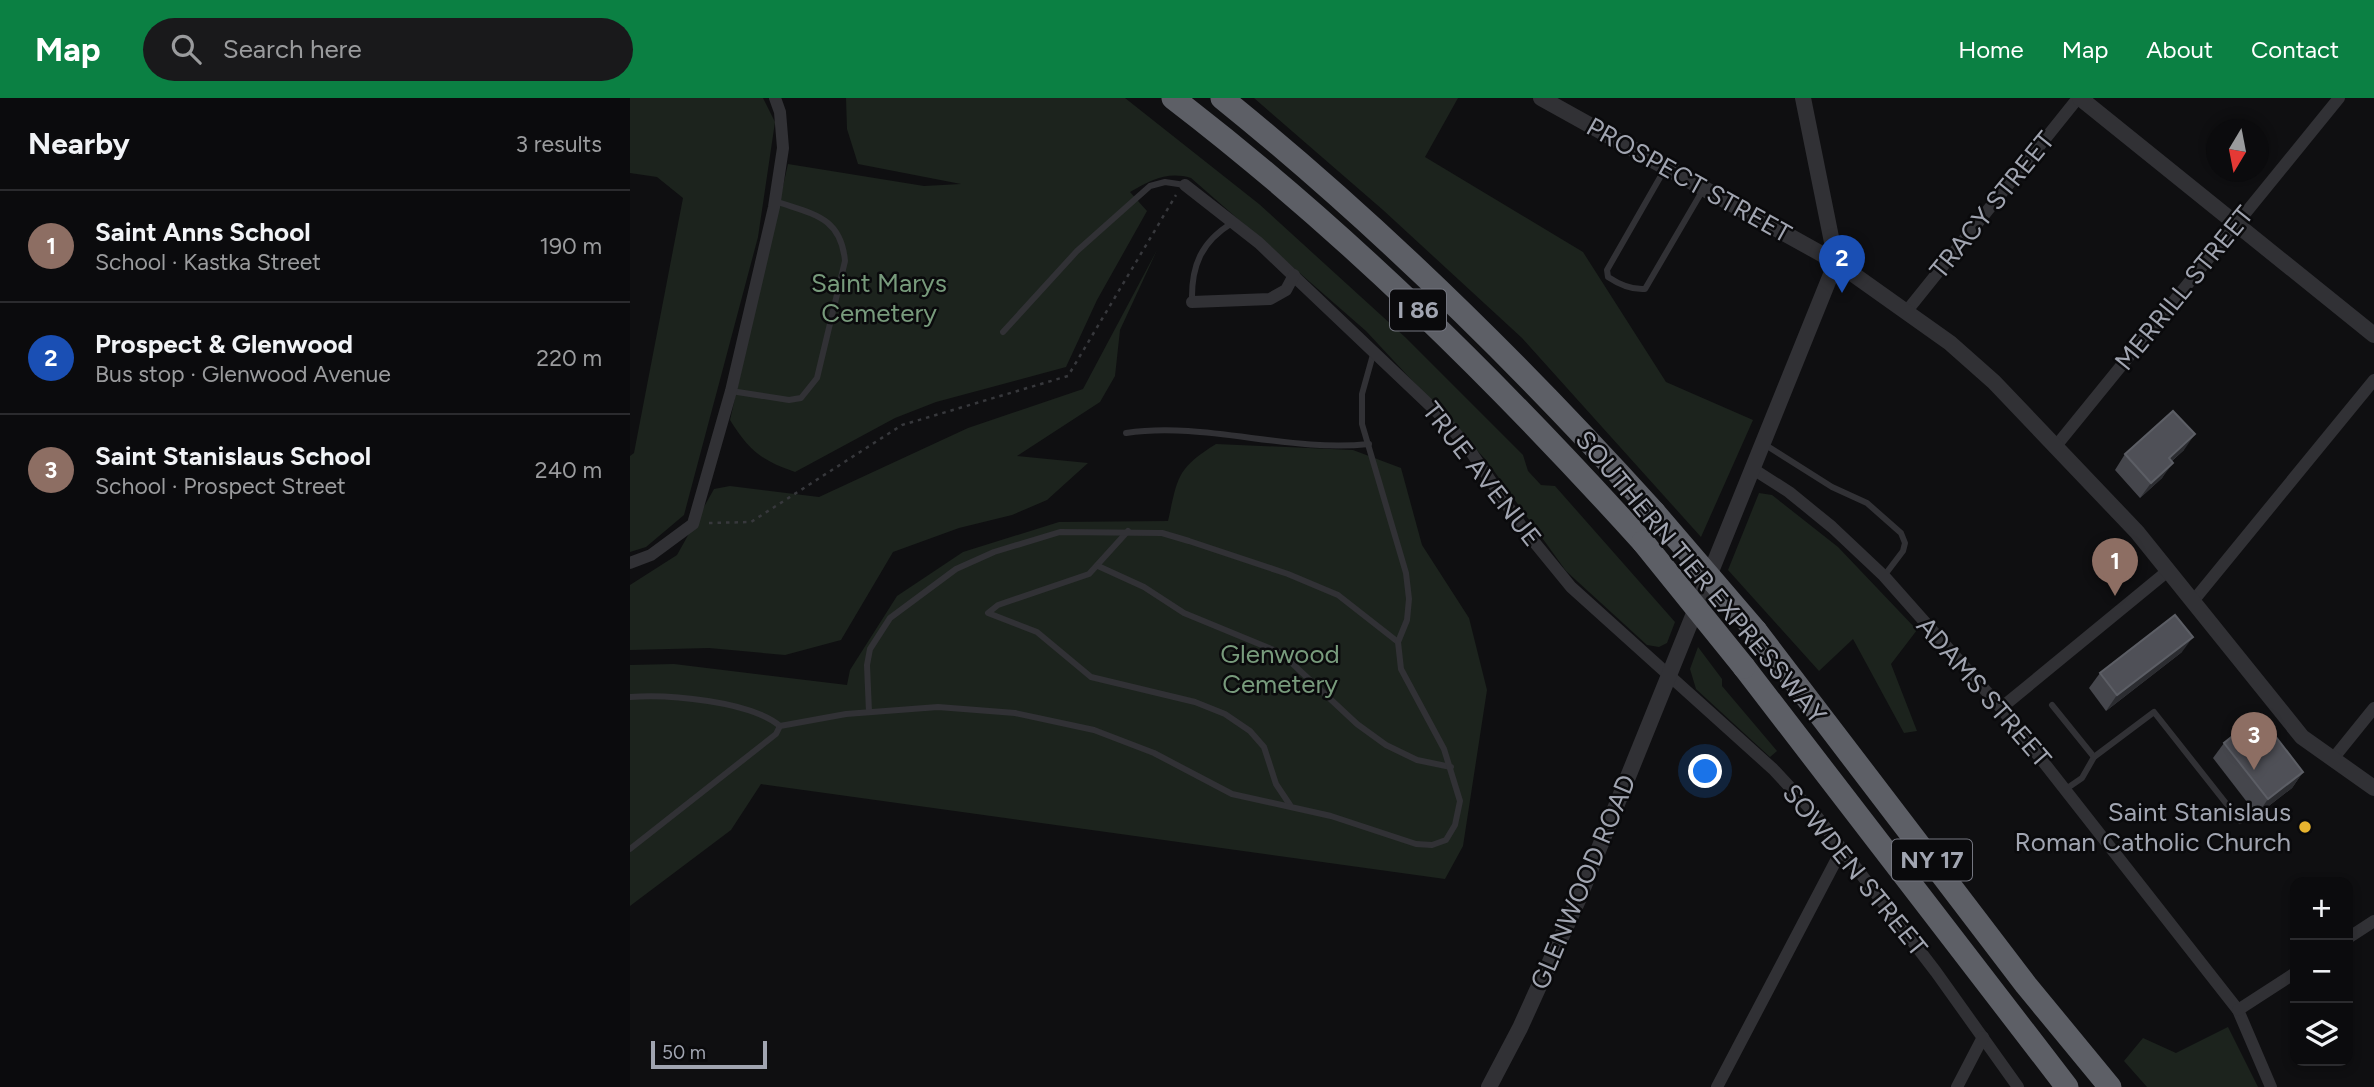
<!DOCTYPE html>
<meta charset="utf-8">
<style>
:root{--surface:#0b0b0d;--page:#19191b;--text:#f1f3f6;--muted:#9a9b9d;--line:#2b2b2e;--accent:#0b8043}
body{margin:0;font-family:Figtree,sans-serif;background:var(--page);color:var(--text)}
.controls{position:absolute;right:21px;bottom:21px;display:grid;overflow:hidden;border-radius:14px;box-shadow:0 4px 10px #0003}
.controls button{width:63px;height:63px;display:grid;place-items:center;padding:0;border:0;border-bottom:2px solid var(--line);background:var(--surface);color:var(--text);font:35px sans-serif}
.compass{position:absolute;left:1576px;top:21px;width:63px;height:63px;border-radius:50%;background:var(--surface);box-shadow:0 4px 10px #0003;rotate:190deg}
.scale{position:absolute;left:21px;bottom:18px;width:116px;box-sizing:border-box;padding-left:7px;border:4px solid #a1a5b1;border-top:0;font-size:19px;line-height:24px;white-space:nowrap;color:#a1a5b1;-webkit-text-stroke:5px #0a0a0c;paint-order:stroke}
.you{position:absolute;left:1076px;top:674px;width:24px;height:24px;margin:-18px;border:5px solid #fff;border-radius:50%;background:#1a73e8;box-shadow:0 0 0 10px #1a73e833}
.badge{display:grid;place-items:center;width:46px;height:46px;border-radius:50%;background:var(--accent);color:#fff;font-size:23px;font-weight:700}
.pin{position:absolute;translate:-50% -58px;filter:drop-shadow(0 2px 4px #0008)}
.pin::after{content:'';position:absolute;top:37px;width:24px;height:21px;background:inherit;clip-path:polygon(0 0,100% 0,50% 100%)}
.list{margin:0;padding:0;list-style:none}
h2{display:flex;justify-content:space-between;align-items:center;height:91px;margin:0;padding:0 28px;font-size:30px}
h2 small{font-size:23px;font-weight:400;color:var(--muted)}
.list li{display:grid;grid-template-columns:46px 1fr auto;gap:21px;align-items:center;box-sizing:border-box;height:112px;padding:0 28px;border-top:2px solid var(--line)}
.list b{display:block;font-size:26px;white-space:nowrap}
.list p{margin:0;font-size:23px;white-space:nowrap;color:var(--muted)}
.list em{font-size:23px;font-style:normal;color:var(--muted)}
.icon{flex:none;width:38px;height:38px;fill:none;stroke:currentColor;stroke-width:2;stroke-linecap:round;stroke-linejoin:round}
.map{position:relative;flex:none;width:1744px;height:989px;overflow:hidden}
header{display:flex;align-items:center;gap:42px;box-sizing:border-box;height:98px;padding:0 35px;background:var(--accent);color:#fff}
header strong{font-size:33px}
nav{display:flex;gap:38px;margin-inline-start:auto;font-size:24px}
.search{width:490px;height:63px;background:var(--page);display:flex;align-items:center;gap:18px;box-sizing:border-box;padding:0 24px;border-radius:38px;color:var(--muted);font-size:26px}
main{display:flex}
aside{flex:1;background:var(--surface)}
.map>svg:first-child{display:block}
.green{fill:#1c231d}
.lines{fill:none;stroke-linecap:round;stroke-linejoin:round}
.path{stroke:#37383c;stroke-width:2.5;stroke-dasharray:3.5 5;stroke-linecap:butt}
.service{stroke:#313135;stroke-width:6}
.minor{stroke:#313135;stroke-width:12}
.tertiary{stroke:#313135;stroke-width:16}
.motorway{stroke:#5d5f66;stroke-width:23}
.motorway-bridge{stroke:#5d5f66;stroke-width:23}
.wall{fill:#45464c}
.shaded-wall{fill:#2b2c30}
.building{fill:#4f5057;stroke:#5c5e65;stroke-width:2}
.poi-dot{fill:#e8b42f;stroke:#0a0a0c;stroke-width:2.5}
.labels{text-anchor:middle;stroke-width:5;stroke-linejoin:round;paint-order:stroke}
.shield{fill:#0a0a0c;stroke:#747680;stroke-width:2}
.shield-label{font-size:24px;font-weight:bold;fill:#a1a5b1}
.street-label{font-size:26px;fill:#a1a5b1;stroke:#0a0a0c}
.park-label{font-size:26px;fill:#789b7c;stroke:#0a0a0c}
.poi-label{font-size:26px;fill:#a1a5b1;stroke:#0a0a0c;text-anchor:end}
</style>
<header>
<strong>Map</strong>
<div class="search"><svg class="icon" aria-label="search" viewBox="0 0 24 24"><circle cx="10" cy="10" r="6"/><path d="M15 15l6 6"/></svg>Search here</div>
<nav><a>Home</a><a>Map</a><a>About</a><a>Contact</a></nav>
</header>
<main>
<aside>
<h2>Nearby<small>3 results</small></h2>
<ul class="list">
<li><span class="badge" style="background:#8d6e63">1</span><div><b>Saint Anns School</b><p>School · Kastka Street</p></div><em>190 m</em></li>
<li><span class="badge" style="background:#1a4fb4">2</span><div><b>Prospect &amp; Glenwood</b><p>Bus stop · Glenwood Avenue</p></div><em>220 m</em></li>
<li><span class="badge" style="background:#8d6e63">3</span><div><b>Saint Stanislaus School</b><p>School · Prospect Street</p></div><em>240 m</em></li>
</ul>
</aside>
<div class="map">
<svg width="1744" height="989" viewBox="0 0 1744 989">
<rect width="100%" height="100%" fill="#0f0f11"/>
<g class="green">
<polygon points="0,0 133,0 145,24 128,139 54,417 16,449 0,454 0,358 4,355 53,100 27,79 0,75"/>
<path d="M216,0H495L629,106L775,239L893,357L898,373L911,387L925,388L1045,524L1037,545L1029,549L1017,547L936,473L856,362L736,233L561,80C538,73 521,82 500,94L517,113L467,202L436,269L306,304L265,320L165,374C130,362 119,352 100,322L158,66L294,88L331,86L228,66L217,31Z"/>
<polygon points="624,0 828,0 795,59 953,154 1036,284 1123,322 1071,439 892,240 753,112"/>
<polygon points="527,152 490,232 485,278 470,304 387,358 458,365 417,402 382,417 329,430 263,454 211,542 155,557 79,550 0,552 0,487 47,457 84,391 100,388 189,399 338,330 453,291"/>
<path d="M586,346L723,352L771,370L792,447L839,520L857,592L833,748L815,781L131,686L101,732L0,808V567L44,566L217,587L220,572L267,498L333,454L429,424L538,423C548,379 546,371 586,346Z"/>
<polygon points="1129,395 1142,397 1208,449 1287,532 1261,566 1287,633 1274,635 1223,541 1189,573 1098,472"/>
<polygon points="1068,549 1092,581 1092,588 1147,653 1140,659 1066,591 1060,571"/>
<polygon points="1598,929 1628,989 1517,989 1494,963 1513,940 1546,955"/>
</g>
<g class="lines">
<polyline class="path" points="79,425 121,424 272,327 438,278 546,97"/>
<g class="service">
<path d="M1036,69L977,172L978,179C990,187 1001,192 1015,191L1074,90"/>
<path d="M562,204C561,168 571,144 602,125"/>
<polyline points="373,234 447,153 520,88 535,84 555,87"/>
<path d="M101,293L159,302L171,300L187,280L215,163C211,118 182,116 145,103"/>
<path d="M496,335C575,323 659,355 739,346"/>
<polyline points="1134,346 1202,389 1237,405 1271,435 1275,445 1273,453 1254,478"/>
<polyline points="498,433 459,476 368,507 358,515 407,534 461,579 565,604 595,616 620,633 634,649 646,686 660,707"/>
<polyline points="468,468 514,489 554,515 651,555 727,626 756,647 787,662 821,669"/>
<path d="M0,599C38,596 120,603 150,628L146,636L0,751"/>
<polyline points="1422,607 1464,659"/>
<polyline points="239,614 237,567 240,551 260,520 326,471 364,454 430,434 532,435 559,443 658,476 708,497 768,544"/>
<polyline points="150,628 216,616 308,609 385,615 464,632 524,655 602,696 701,718 786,746 802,747 816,742 825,727 830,703 814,651 771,571 768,544 777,522 779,501 776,475 732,326 732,296 744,253"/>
<polyline points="1436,691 1452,680 1464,659 1524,614 1610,723"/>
</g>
<g class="minor">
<polyline points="555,87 629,145 811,318 839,351 892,429 941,489 1143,671 1185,716 1306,874 1388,989"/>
<polyline points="562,204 640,201 656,192 664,177"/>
<polyline points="1276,214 1448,0"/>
<polyline points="1426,348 1709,0"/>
<polyline points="1123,371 1159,394 1202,429 1254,478 1371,610 1608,912 1641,989"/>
<polyline points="0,465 21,457 63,426 101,293 144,109 153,50 150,14 145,0"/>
<polyline points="1564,502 1744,282"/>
<polyline points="1371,610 1539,472"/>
<polyline points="1702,662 1744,610"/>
<polyline points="1718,840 1744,823"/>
<polyline points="1608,912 1665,875"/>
<polyline points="1087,989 1212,751"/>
<polyline points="1327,989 1353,939"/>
</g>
<g class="tertiary">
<polyline points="911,0 1206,164 1320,245 1364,284 1507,434 1672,639 1744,690"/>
<polyline points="1450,0 1744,237"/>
<polyline points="859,989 890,930 949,800 1206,164 1173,0"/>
</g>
<g class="motorway">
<path d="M543,0C714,131 868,284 1013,444"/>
<path d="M592,0C747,125 890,266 1024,414"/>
<polyline points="1126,533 1396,887 1480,989"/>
<polyline points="1114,569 1437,989"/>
</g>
<g class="motorway-bridge">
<polyline points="1024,414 1126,533"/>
<polyline points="1013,444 1114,569"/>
</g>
</g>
<g class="wall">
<polygon points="1554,352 1542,363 1532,380 1510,400 1485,372 1495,356"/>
<polygon points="1552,554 1476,613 1459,590 1470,575"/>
<polygon points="1594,645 1673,674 1662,690 1627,717 1583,660"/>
</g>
<g class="shaded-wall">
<polygon points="1565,336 1554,352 1528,375 1539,360"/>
<polygon points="1543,365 1532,380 1510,400 1521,385"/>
<polygon points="1563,539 1552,554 1476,613 1487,597"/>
<polygon points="1673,674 1662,690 1627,717 1638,701"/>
</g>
<g class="building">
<polygon points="1543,313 1565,336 1539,360 1543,365 1521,385 1495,356"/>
<polygon points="1545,517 1563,539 1487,597 1470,575"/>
<polygon points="1629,617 1673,674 1638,701 1594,645"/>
</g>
<circle class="poi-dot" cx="1675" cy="729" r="7"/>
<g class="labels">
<g class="shield">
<rect x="760" y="191.5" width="56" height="41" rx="5"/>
<rect x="1262" y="741.5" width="80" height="41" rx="5"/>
</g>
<g class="shield-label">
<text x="788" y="220">I 86</text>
<text x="1302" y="770">NY 17</text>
</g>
<g class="street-label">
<text transform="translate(1059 82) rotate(29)" y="9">PROSPECT STREET</text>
<text transform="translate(1362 107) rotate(-51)" y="9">TRACY STREET</text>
<text transform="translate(1554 190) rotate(-51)" y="9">MERRILL STREET</text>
<text transform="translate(852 376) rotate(52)" y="9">TRUE AVENUE</text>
<text transform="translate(1071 479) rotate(50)" y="9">SOUTHERN TIER EXPRESSWAY</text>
<text transform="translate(1354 594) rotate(49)" y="9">ADAMS STREET</text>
<text transform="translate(1225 772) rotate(51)" y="9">SOWDEN STREET</text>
<text transform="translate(953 784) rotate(-67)" y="9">GLENWOOD ROAD</text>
</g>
<g class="park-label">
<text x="249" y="194">Saint Marys<tspan x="249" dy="30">Cemetery</tspan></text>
<text x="650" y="565">Glenwood<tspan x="650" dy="30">Cemetery</tspan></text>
</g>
<g class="poi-label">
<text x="1661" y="723">Saint Stanislaus<tspan x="1661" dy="30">Roman Catholic Church</tspan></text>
</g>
</g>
</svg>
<div class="controls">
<button>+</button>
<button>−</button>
<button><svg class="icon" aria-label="layers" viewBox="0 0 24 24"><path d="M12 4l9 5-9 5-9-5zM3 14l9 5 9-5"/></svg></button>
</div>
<svg class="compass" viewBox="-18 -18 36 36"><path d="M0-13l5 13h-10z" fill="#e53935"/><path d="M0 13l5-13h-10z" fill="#9a9b9d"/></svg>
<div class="scale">50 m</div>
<div class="you"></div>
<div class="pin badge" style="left:1485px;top:498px;background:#8d6e63">1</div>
<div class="pin badge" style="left:1212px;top:195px;background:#1a4fb4">2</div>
<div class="pin badge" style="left:1624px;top:672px;background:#8d6e63">3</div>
</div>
</main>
